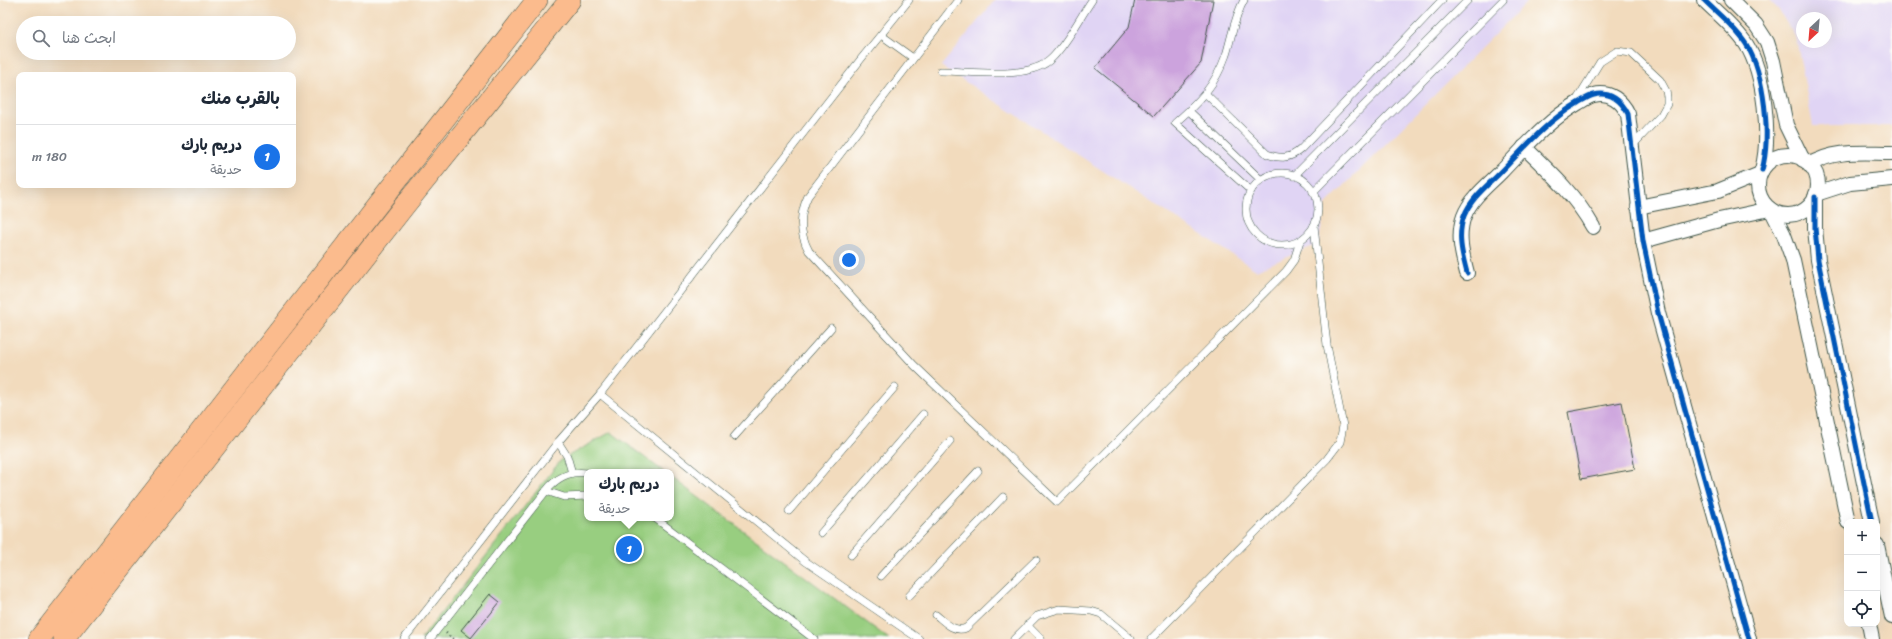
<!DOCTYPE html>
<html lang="ar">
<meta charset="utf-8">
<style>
:root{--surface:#fff;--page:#f6f6f7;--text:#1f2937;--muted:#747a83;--line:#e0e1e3;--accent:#1a73e8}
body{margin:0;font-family:Sriracha,"Playpen Sans Arabic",sans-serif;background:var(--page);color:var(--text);direction:rtl}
.controls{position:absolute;right:12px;bottom:12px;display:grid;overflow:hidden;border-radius:8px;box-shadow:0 4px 16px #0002}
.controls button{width:36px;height:36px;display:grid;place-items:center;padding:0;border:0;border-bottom:1px solid var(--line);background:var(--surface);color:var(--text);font:20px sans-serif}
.compass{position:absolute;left:1796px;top:12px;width:36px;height:36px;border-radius:50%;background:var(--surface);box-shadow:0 4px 16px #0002;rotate:206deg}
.you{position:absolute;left:849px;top:260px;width:14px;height:14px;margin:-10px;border:3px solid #fff;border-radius:50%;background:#1a73e8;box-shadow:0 0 0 6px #1a73e833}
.badge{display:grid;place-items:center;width:26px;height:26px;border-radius:50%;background:var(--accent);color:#fff;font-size:13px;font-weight:700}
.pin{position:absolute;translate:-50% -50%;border:2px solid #fff;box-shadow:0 1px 4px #0006}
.popup{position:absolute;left:584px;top:469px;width:90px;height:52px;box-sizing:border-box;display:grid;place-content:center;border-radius:8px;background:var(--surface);filter:drop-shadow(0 1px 3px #0005);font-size:13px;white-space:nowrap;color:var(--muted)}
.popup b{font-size:15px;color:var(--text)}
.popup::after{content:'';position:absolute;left:50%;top:100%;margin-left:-8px;border:8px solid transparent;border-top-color:var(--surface)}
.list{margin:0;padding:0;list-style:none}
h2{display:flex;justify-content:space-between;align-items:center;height:52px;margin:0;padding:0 16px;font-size:17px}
h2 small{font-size:13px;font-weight:400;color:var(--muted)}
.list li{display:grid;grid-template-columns:26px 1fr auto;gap:12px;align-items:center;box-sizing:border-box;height:64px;padding:0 16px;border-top:1px solid var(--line)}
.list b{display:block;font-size:15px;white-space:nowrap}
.list p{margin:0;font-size:13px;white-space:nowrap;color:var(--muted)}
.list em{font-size:13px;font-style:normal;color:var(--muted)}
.icon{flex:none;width:22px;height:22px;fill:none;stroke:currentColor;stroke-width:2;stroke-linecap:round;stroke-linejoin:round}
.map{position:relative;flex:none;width:1892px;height:639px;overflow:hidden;direction:ltr}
.search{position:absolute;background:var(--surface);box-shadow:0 4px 16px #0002;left:16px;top:16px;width:280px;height:44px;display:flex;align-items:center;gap:10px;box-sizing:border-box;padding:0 14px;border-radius:22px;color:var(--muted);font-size:15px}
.panel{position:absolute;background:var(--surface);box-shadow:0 4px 16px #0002;left:16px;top:72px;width:280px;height:116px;border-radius:8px;direction:rtl}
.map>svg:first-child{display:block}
.built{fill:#e0d4f4;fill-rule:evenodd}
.green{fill:#98ce80;stroke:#5c865a}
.building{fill:#cca3dd}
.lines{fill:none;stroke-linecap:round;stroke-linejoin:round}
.service-casing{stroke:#3f5549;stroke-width:8}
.minor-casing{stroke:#3f5549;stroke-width:16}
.primary-casing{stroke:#3f5549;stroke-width:22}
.path{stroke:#3f5549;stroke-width:2.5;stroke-dasharray:1 3;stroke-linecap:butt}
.service{stroke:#fff;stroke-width:7}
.minor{stroke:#fff;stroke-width:14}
.primary{stroke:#fbbb8d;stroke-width:21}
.cycleway-casing{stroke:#fdfcf7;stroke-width:8}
.cycleway{stroke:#0057b8;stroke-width:5}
</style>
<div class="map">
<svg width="1892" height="639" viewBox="0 0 1892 639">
<rect width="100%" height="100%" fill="#fdfcf7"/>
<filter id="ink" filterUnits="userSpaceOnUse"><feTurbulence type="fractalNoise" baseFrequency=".025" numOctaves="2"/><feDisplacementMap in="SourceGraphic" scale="8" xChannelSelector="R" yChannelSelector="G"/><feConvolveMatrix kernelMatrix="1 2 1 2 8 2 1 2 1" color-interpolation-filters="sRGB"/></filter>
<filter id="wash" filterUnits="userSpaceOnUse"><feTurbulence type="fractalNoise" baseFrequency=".012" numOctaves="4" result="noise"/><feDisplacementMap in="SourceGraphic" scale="16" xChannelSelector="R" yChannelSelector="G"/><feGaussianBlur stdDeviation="0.9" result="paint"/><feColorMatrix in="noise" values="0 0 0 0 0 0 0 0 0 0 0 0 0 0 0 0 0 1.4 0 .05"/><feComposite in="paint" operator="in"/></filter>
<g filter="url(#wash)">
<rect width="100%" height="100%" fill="#f2dbbd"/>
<g class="built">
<polygon points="995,0 1529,0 1326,204 1318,244 1256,270 941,66"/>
<path d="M1769,0H1892V126H1813L1796,38L1778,9ZM1802,18H1826V42H1802Z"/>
</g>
<polygon class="green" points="611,432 664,472 587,472 587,518 671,518 671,477 889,639 421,639 561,460"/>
<g id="blocks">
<g class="building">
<polygon points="1135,0 1213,0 1201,63 1154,116 1095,68 1129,27"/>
<polygon points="1622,402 1635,469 1581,479 1568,412"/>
<polygon points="490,594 500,602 471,638 461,630"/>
</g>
</g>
</g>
<g filter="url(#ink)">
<use href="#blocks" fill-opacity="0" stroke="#3f5549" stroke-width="1"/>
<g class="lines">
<defs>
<g id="service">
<path d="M958,0L808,196C799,215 799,233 809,251L914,365L1057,502L1286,271L1294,260L1300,241"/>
<path d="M1244,0C1234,18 1232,36 1226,55C1215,86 1199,102 1175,123L1251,191"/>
<polyline points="881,35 913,58"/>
<path d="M941,71C971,71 1030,81 1052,58C1068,42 1079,19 1092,0"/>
<path d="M1206,94L1267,154C1280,159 1290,159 1301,149L1442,0"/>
<polyline points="1576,101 1600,62 1617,51 1631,53 1660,80 1666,91 1667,97 1667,104 1661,115 1633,145"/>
<polyline points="1189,111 1261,180"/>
<circle cx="1282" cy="209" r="36"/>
<polyline points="1294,176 1468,0"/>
<polyline points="1313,192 1503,0"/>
<polyline points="600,394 805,561 919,639"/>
<polyline points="734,437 831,328"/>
<polyline points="558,442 567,456 572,473"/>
<polyline points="546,491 564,497 587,496"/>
<polyline points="789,511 895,387"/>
<polyline points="655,518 814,639"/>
<polyline points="821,533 923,414"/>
<polyline points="851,555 950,441"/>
<polyline points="881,576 978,471"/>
<polyline points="909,596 1003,497"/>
<path d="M936,615C945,622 954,633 966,628L1036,560"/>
<polyline points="1027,625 1041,639"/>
<polyline points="404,639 558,442 600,394 861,59 909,0"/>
<path d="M430,639L550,486C561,475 572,471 587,473"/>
<polyline points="1014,639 1037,616 1059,609 1091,611 1101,614 1131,639"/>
<polyline points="1151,639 1327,459 1340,442 1343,426 1327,345 1314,226"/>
</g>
<g id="minor">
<path d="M1704,0C1718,14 1735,27 1746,44C1765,74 1771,137 1762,170"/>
<polyline points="1731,0 1756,25 1767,42 1773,61 1786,125 1803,160"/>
<path d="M1524,147C1550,172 1575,195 1593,227"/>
<circle cx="1788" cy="185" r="30"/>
<path d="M1809,165C1834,149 1863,153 1892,153"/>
<polyline points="1816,194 1850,183 1892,179"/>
<polyline points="1815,197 1815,228 1818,260 1872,522"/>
<polyline points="1638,207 1718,191 1760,174"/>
<polyline points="1772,211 1784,235 1793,260 1848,522"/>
<polyline points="1643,241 1719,220 1770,209"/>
<path d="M1467,273C1462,254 1457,235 1464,216C1471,198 1488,185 1501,172C1525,147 1547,121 1578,103C1583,100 1589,96 1594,95C1610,91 1622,101 1628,114L1643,241L1658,313L1749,639"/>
<polyline points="1877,545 1892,617"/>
<polyline points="1869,624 1872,639"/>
</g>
<g id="primary">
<polyline points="39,639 537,0"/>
<polyline points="64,639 405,205 570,0"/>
</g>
</defs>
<use href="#service" class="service-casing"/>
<use href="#minor" class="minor-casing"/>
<use href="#primary" class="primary-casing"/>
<polyline class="path" points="446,633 453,639"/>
<use href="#service" class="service"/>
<use href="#minor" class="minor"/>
<use href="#primary" class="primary"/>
<defs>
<g id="cycleway">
<path d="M1704,0C1718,14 1735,27 1746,44C1765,74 1771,137 1762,170"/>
<polyline points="1815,197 1815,228 1818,260 1872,522"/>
<path d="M1467,273C1462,254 1457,235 1464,216C1471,198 1488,185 1501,172C1525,147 1547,121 1578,103C1583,100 1589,96 1594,95C1610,91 1622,101 1628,114L1643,241L1658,313L1749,639"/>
</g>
</defs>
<use href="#cycleway" class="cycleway-casing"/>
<use href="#cycleway" class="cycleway"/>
</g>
</g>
</svg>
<div class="controls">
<button>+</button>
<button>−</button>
<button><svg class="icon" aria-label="locate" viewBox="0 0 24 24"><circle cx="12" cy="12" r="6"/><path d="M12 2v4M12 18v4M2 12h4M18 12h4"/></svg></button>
</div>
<svg class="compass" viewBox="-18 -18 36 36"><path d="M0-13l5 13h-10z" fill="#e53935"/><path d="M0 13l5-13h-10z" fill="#747a83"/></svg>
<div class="you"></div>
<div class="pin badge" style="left:629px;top:549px">1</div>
<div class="popup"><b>دريم بارك</b>حديقة</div>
<div class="search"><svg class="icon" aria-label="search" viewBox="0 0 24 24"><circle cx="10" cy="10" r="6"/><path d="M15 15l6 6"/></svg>ابحث هنا</div>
<section class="panel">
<h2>بالقرب منك<small></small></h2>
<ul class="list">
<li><span class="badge">1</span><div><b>دريم بارك</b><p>حديقة</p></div><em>180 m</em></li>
</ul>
</section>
</div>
